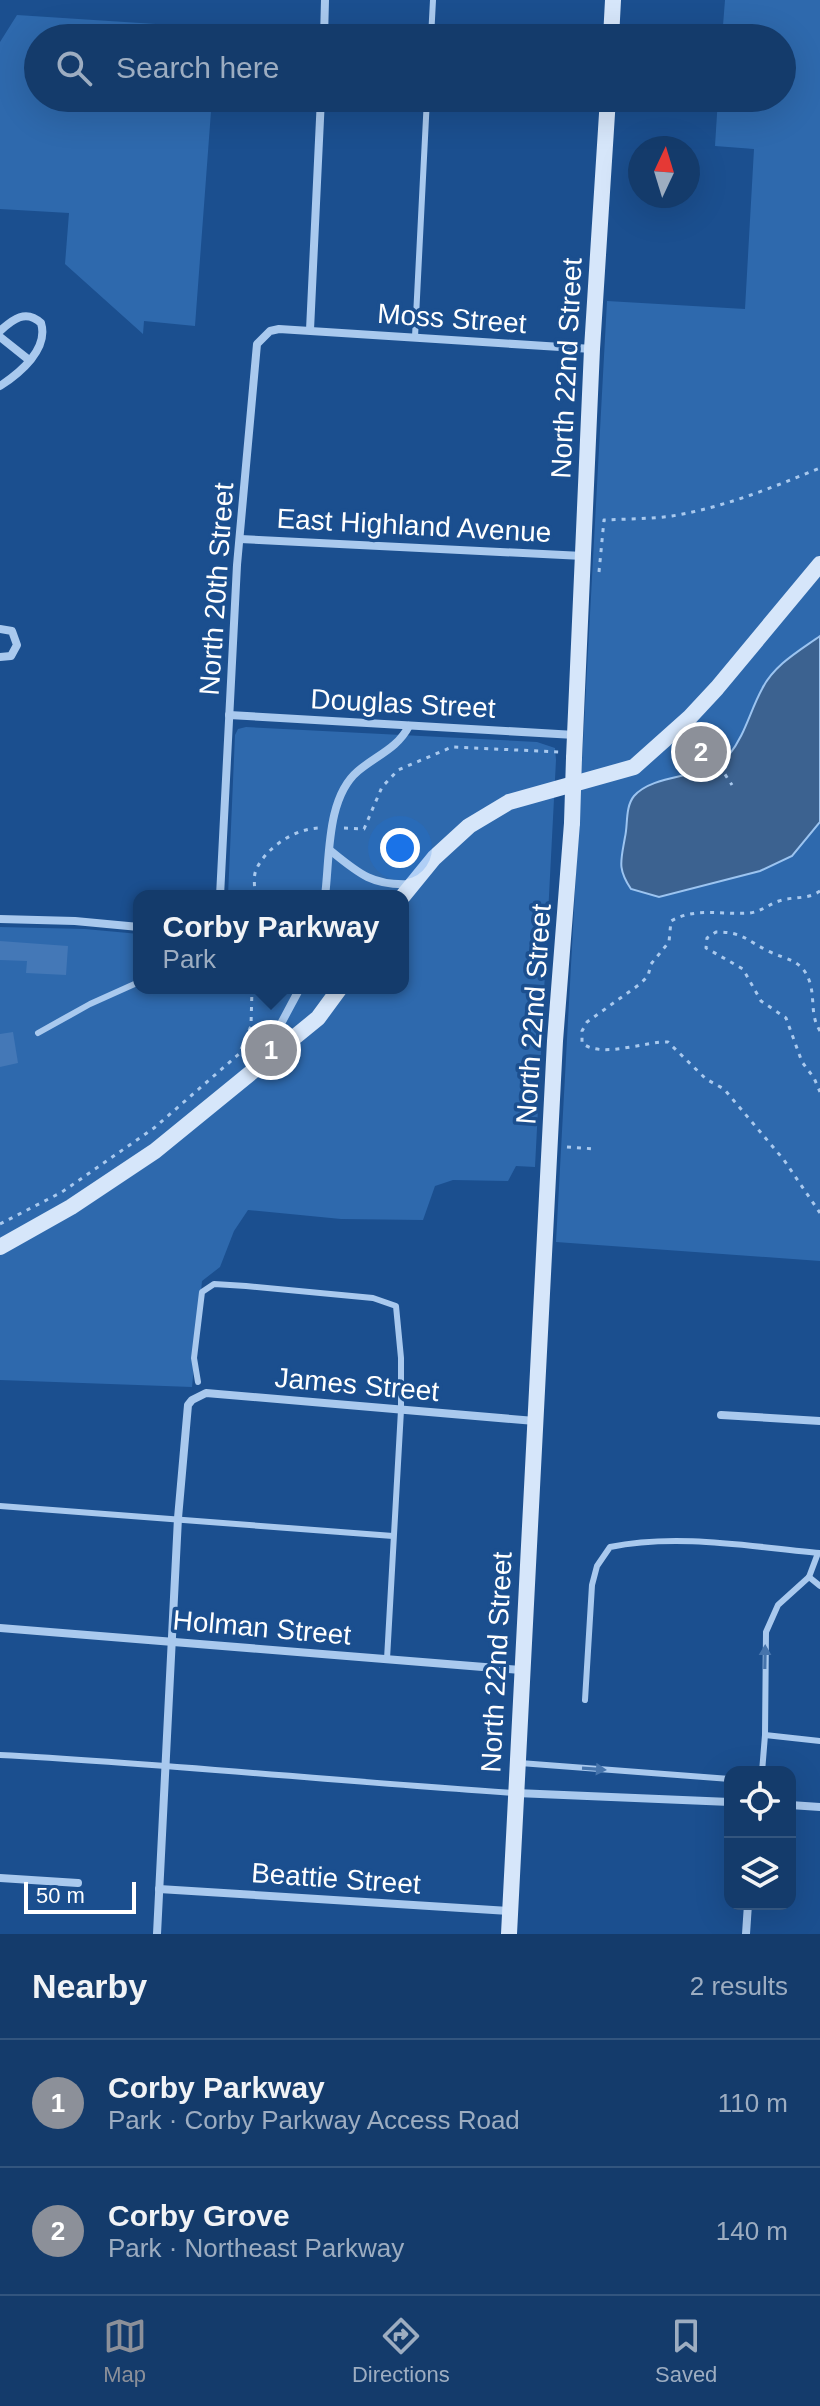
<!DOCTYPE html>
<meta charset="utf-8">
<style>
:root{--surface:#143b6b;--page:#214673;--text:#f1f3f6;--muted:#9dadc1;--line:#33557e;--accent:#8c9099}
body{margin:0;font-family:Helvetica,sans-serif;background:var(--page);color:var(--text)}
.controls{position:absolute;right:24px;bottom:24px;display:grid;overflow:hidden;border-radius:16px;box-shadow:0 8px 32px #0002}
.controls button{width:72px;height:72px;display:grid;place-items:center;padding:0;border:0;border-bottom:2px solid var(--line);background:var(--surface);color:var(--text);font:40px sans-serif}
.compass{position:absolute;left:628px;top:136px;width:72px;height:72px;border-radius:50%;background:var(--surface);box-shadow:0 8px 32px #0002;rotate:4deg}
.scale{position:absolute;left:24px;bottom:20px;width:112px;box-sizing:border-box;padding-left:8px;border:4px solid #fff;border-top:0;font-size:22px;line-height:28px;white-space:nowrap;color:#fff;-webkit-text-stroke:6px #1b4f8f;paint-order:stroke}
.you{position:absolute;left:400px;top:848px;width:28px;height:28px;margin:-20px;border:6px solid #fff;border-radius:50%;background:#1a73e8;box-shadow:0 0 0 12px #1a73e833}
.badge{display:grid;place-items:center;width:52px;height:52px;border-radius:50%;background:var(--accent);color:#fff;font-size:26px;font-weight:700}
.pin{position:absolute;translate:-50% -50%;border:4px solid #fff;box-shadow:0 2px 8px #0006}
.popup{position:absolute;left:133px;top:890px;width:276px;height:104px;box-sizing:border-box;display:grid;place-content:center;border-radius:16px;background:var(--surface);filter:drop-shadow(0 2px 6px #0005);font-size:26px;white-space:nowrap;color:var(--muted)}
.popup b{font-size:30px;color:var(--text)}
.popup::after{content:'';position:absolute;left:50%;top:100%;margin-left:-16px;border:16px solid transparent;border-top-color:var(--surface)}
.list{margin:0;padding:0;list-style:none}
h2{display:flex;justify-content:space-between;align-items:center;height:104px;margin:0;padding:0 32px;font-size:34px}
h2 small{font-size:26px;font-weight:400;color:var(--muted)}
.list li{display:grid;grid-template-columns:52px 1fr auto;gap:24px;align-items:center;box-sizing:border-box;height:128px;padding:0 32px;border-top:2px solid var(--line)}
.list b{display:block;font-size:30px;white-space:nowrap}
.list p{margin:0;font-size:26px;white-space:nowrap;color:var(--muted)}
.list em{font-size:26px;font-style:normal;color:var(--muted)}
.icon{flex:none;width:44px;height:44px;fill:none;stroke:currentColor;stroke-width:2;stroke-linecap:round;stroke-linejoin:round}
.map{position:relative;flex:none;width:820px;height:1934px;overflow:hidden}
.search{position:absolute;background:var(--surface);box-shadow:0 8px 32px #0002;left:24px;right:24px;top:24px;height:88px;display:flex;align-items:center;gap:20px;box-sizing:border-box;padding:0 28px;border-radius:44px;color:var(--muted);font-size:30px}
.sheet{height:360px;background:var(--surface)}
nav{display:flex;justify-content:space-around;align-items:center;box-sizing:border-box;height:112px;border-top:2px solid var(--line);background:var(--surface);font-size:22px;color:var(--muted)}
nav a{display:grid;justify-items:center;gap:4px}
nav .on{color:var(--accent)}
.map>svg:first-child{display:block}
.green{fill:#2e69ad}
.water{fill:#3c6290;stroke:#9cc4f0;stroke-width:2}
.building{fill:#4478b7}
.lines{fill:none;stroke-linecap:round;stroke-linejoin:round}
.path{stroke:#a9c9ee;stroke-width:3;stroke-dasharray:4 6;stroke-linecap:butt}
.lane{stroke:#a9c9ee;stroke-width:6}
.street{stroke:#a9c9ee;stroke-width:8}
.secondary{stroke:#d6e6fa;stroke-width:16}
.secondary-bridge{stroke:#d6e6fa;stroke-width:16}
.oneway{fill:#4674ac}
.labels{text-anchor:middle;stroke-width:7;stroke-linejoin:round;paint-order:stroke}
.street-label{font-size:28px;fill:#fff;stroke:#1b4f8f}
</style>
<div class="map">
<svg width="820" height="1934" viewBox="0 0 820 1934">
<rect width="100%" height="100%" fill="#1b4f8f"/>
<g class="green">
<polygon points="725,0 820,0 820,1261 556,1242 607,301 745,309 754,149 715,146 718,98 782,98 782,38 722,38"/>
<polygon points="17,15 217,28 217,38 38,38 38,98 212,98 195,326 144,321 143,334 65,264 69,213 0,209 0,42"/>
<polygon points="246,727 537,742 555,748 556,760 535,1167 516,1166 508,1181 453,1180 435,1186 423,1220 341,1219 248,1210 234,1231 220,1267 202,1281 192,1387 0,1380 0,927 85,929 139,934 139,988 403,988 403,896 228,896 235,735 238,729"/>
</g>
<path class="water" d="M820,636V822L792,856L760,871L659,897L631,889C617,868 621,861 625,837C628,825 625,807 634,796C655,772 707,780 729,755C745,735 750,711 762,689C774,665 799,651 820,636Z"/>
<g class="building">
<polygon points="0,941 68,946 66,975 26,973 27,961 0,960"/>
<polygon points="13,1032 18,1063 0,1067 0,1034"/>
</g>
<g class="lines">
<g class="path">
<path d="M599,572L604,520C626,519 650,519 672,516C725,507 771,488 820,468"/>
<polyline points="703,741 732,785"/>
<polyline points="344,828 364,829 382,787 398,770 452,747 560,752"/>
<path d="M820,891C808,900 793,896 779,901C768,905 762,911 750,913C723,915 695,907 671,921L669,942L651,964L648,976L640,984L587,1022L582,1031V1043C601,1059 645,1041 668,1042L706,1079L724,1089L784,1160L820,1213"/>
<path d="M255,896C255,888 253,877 256,870C266,847 296,828 320,828"/>
<path d="M820,1031C810,1015 815,1000 810,983C803,959 786,960 768,951C746,940 743,932 716,932L707,938L706,948L743,969L761,1001L786,1018L802,1062L814,1078L820,1092"/>
<polyline points="567,1147 596,1149"/>
<polyline points="0,1224 62,1192 154,1128 239,1054 251,1026 252,988"/>
</g>
<g class="lane">
<polyline points="431,38 433,0"/>
<polyline points="415,337 427,98"/>
<polyline points="38,1033 90,1004 139,982"/>
<polyline points="198,1382 194,1358 202,1292 214,1284 246,1286 373,1298 396,1306 401,1358 401,1410 387,1659"/>
<polyline points="0,1506 393,1536"/>
<polyline points="809,1577 820,1586"/>
<path d="M585,1700L592,1585L597,1566L610,1547C678,1533 752,1547 820,1553"/>
<polyline points="765,1735 820,1741"/>
<path d="M0,1755C172,1764 343,1782 515,1793"/>
<polyline points="520,1763 730,1779"/>
<polyline points="762,1772 765,1735 766,1632 778,1605 809,1577 818,1553"/>
</g>
<g class="street">
<polyline points="324,38 325,0"/>
<polyline points="310,330 321,98"/>
<path d="M0,331C13,319 26,309 41,323C49,349 20,373 0,386"/>
<polyline points="0,337 29,360"/>
<polyline points="240,539 583,556"/>
<polyline points="0,629 12,631 17,645 11,656 0,657"/>
<polyline points="229,715 575,735"/>
<path d="M331,851C359,874 373,886 410,884"/>
<polyline points="220,896 237,565 257,344 270,331 279,329 592,349"/>
<path d="M325,896C330,858 326,798 358,771C377,755 397,749 409,726"/>
<polyline points="0,919 75,921 139,927"/>
<polyline points="266,1057 276,1033 300,988"/>
<polyline points="721,1415 820,1421"/>
<polyline points="0,1628 521,1670"/>
<polyline points="516,1793 730,1802"/>
<polyline points="790,1805 820,1807"/>
<polyline points="0,1878 78,1883"/>
<polyline points="159,1889 509,1911"/>
<polyline points="157,1934 178,1518 188,1405 192,1400 206,1393 535,1421"/>
<polyline points="746,1934 748,1904"/>
</g>
<g class="secondary">
<polyline points="611,38 613,0"/>
<polyline points="574,758 592,349 608,98"/>
<polyline points="403,896 434,858 469,826 509,802 634,767 690,717 717,688 820,564"/>
<polyline points="0,1247 71,1207 155,1151 318,1018 340,988"/>
<polyline points="509,1934 555,1041 572,823"/>
</g>
<polyline class="secondary-bridge" points="572,823 574,758"/>
</g>
<defs><path id="oneway-solid" d="M-6-.8H1V-3.2L6.5 0L1 3.2V.8H-6Z" transform="scale(2)"/></defs>
<g class="oneway">
<use href="#oneway-solid" transform="translate(765 1657) rotate(-89)"/>
<use href="#oneway-solid" transform="translate(594 1769) rotate(4)"/>
</g>
<g class="labels">
<g class="street-label">
<text transform="translate(452 318) rotate(4)" y="10">Moss Street</text>
<text transform="translate(566 368) rotate(-87)" y="10">North 22nd Street</text>
<text transform="translate(414 525) rotate(3)" y="10">East Highland Avenue</text>
<text transform="translate(216 589) rotate(-86)" y="10">North 20th Street</text>
<text transform="translate(403 703) rotate(3)" y="10">Douglas Street</text>
<text transform="translate(533 1014) rotate(-86)" y="10">North 22nd Street</text>
<text transform="translate(357 1384) rotate(5)" y="10">James Street</text>
<text transform="translate(262 1627) rotate(5)" y="10">Holman Street</text>
<text transform="translate(496 1662) rotate(-87)" y="10">North 22nd Street</text>
<text transform="translate(336 1878) rotate(4)" y="10">Beattie Street</text>
</g>
</g>
</svg>
<div class="controls">
<button><svg class="icon" aria-label="locate" viewBox="0 0 24 24"><circle cx="12" cy="12" r="6"/><path d="M12 2v4M12 18v4M2 12h4M18 12h4"/></svg></button>
<button><svg class="icon" aria-label="layers" viewBox="0 0 24 24"><path d="M12 4l9 5-9 5-9-5zM3 14l9 5 9-5"/></svg></button>
</div>
<svg class="compass" viewBox="-18 -18 36 36"><path d="M0-13l5 13h-10z" fill="#e53935"/><path d="M0 13l5-13h-10z" fill="#9dadc1"/></svg>
<div class="scale">50 m</div>
<div class="you"></div>
<div class="pin badge" style="left:271px;top:1050px">1</div>
<div class="popup"><b>Corby Parkway</b>Park</div>
<div class="pin badge" style="left:701px;top:752px">2</div>
<div class="search"><svg class="icon" aria-label="search" viewBox="0 0 24 24"><circle cx="10" cy="10" r="6"/><path d="M15 15l6 6"/></svg>Search here</div>
</div>
<section class="sheet">
<h2>Nearby<small>2 results</small></h2>
<ul class="list">
<li><span class="badge">1</span><div><b>Corby Parkway</b><p>Park · Corby Parkway Access Road</p></div><em>110 m</em></li>
<li><span class="badge">2</span><div><b>Corby Grove</b><p>Park · Northeast Parkway</p></div><em>140 m</em></li>
</ul>
</section>
<nav>
<a class="on"><svg class="icon" aria-label="map" viewBox="0 0 24 24"><path d="M3 6l6-2 6 2 6-2v14l-6 2-6-2-6 2zM9 4v14M15 6v14"/></svg>Map</a>
<a><svg class="icon" aria-label="directions" viewBox="0 0 24 24"><path d="M12 3l9 9-9 9-9-9zM9 14v-3h6M13 9l2 2-2 2"/></svg>Directions</a>
<a><svg class="icon" aria-label="saved" viewBox="0 0 24 24"><path d="M7 4h10v16l-5-4-5 4z"/></svg>Saved</a>
</nav>
